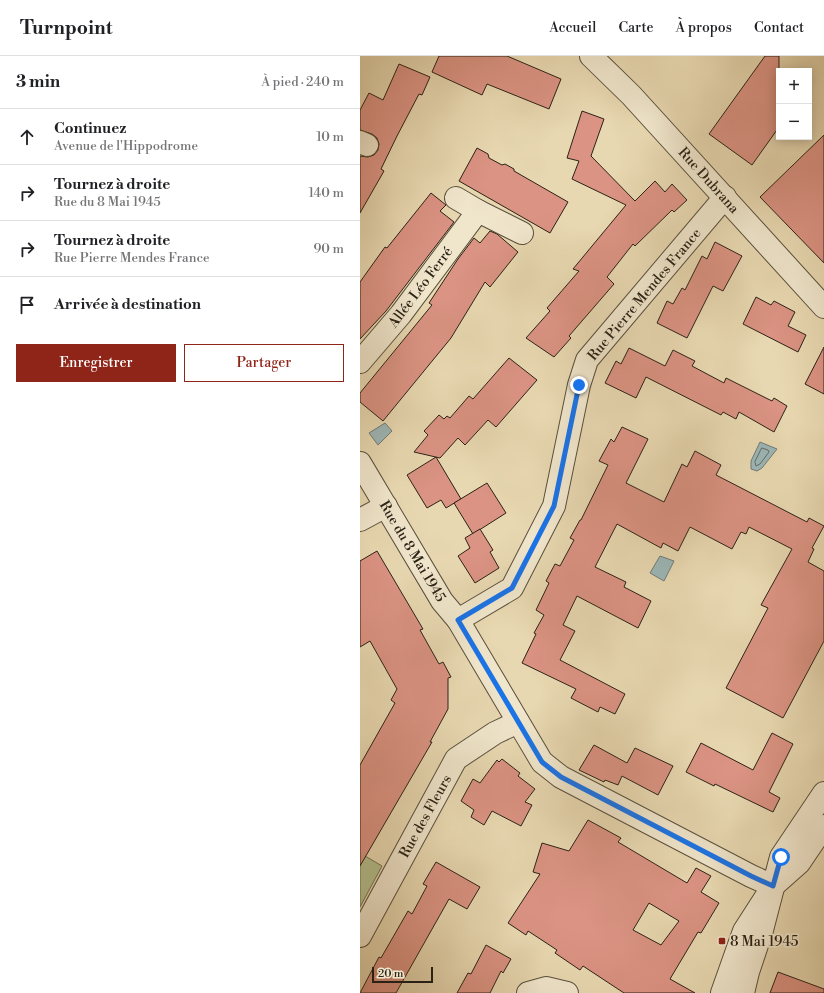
<!DOCTYPE html>
<html lang="fr">
<meta charset="utf-8">
<style>
:root{--surface:#fff;--page:#f2f2f2;--text:#202124;--muted:#757577;--line:#e0e0e0;--accent:#8f2418}
body{margin:0;font-family:"Libre Bodoni",serif;background:var(--page);color:var(--text)}
.controls{position:absolute;right:12px;top:12px;display:grid;overflow:hidden;border-radius:0px;box-shadow:0 2px 10px #0003}
.controls button{width:36px;height:36px;display:grid;place-items:center;padding:0;border:0;border-bottom:1px solid var(--line);background:var(--surface);color:var(--text);font:20px sans-serif}
.scale{position:absolute;left:12px;bottom:10px;width:61px;box-sizing:border-box;padding-left:4px;border:2px solid #2b2216;border-top:0;font-size:11px;line-height:14px;white-space:nowrap;color:#2b2216;-webkit-text-stroke:3px #f0e6cc;paint-order:stroke}
.stop{position:absolute;width:12px;height:12px;margin:-9px;border:3px solid #1a73e8;border-radius:50%;background:#fff}
.stop.end{background:#1a73e8;border-color:#fff;box-shadow:0 1px 4px #0008}
.list{margin:0;padding:0;list-style:none}
h2{display:flex;justify-content:space-between;align-items:center;height:52px;margin:0;padding:0 16px;font-size:17px}
h2 small{font-size:13px;font-weight:400;color:var(--muted)}
.list li{display:grid;grid-template-columns:26px 1fr auto;gap:12px;align-items:center;box-sizing:border-box;height:56px;padding:0 16px;border-top:1px solid var(--line)}
.list b{display:block;font-size:15px;white-space:nowrap}
.list p{margin:0;font-size:13px;white-space:nowrap;color:var(--muted)}
.list em{font-size:13px;font-style:normal;color:var(--muted)}
.actions{display:flex;gap:8px;padding:12px 16px}
.actions a{flex:1;padding:9px 0;border:1px solid var(--accent);border-radius:0px;text-align:center;font-size:14px;color:var(--accent)}
.actions .main{background:var(--accent);color:#fff}
.icon{flex:none;width:22px;height:22px;fill:none;stroke:currentColor;stroke-width:2;stroke-linecap:round;stroke-linejoin:round}
.map{position:relative;flex:none;width:464px;height:937px;overflow:hidden}
header{display:flex;align-items:center;gap:24px;box-sizing:border-box;height:56px;padding:0 20px;background:var(--surface);border-bottom:1px solid var(--line)}
header strong{font-size:19px}
nav{display:flex;gap:22px;margin-inline-start:auto;font-size:14px}
main{display:flex}
aside{flex:1;background:var(--surface)}
.map>svg:first-child{display:block}
.green{fill:#b4bf8d;stroke:#707052}
.water{fill:#9cb7b7;stroke:#6f7b77}
.lines{fill:none;stroke-linecap:round;stroke-linejoin:round}
.shore{stroke:#646c66;stroke-width:1}
.building{fill:#db9383;stroke:#2b2216;fill-rule:evenodd}
.minor-casing{stroke:#5a503d;stroke-width:24}
.minor{stroke:#f0e6cc;stroke-width:22}
.route{stroke:#1a73e8;stroke-width:5}
.poi-dot{fill:#8f2418;stroke:#f0e6cc;stroke-width:1.5}
.labels{text-anchor:middle;stroke-width:3.5;stroke-linejoin:round;paint-order:stroke}
.street-label{font-size:14px;fill:#2b2216;stroke:#f0e6cc}
.poi-label{font-size:14px;fill:#2b2216;stroke:#f0e6cc;text-anchor:start}
</style>
<header>
<strong>Turnpoint</strong>
<nav><a>Accueil</a><a>Carte</a><a>À propos</a><a>Contact</a></nav>
</header>
<main>
<aside>
<h2>3 min<small>À pied · 240 m</small></h2>
<ul class="list">
<li><svg class="icon" aria-label="ahead" viewBox="0 0 24 24"><path d="M12 20V5M6 11l6-6 6 6"/></svg><div><b>Continuez</b><p>Avenue de l'Hippodrome</p></div><em>10 m</em></li>
<li><svg class="icon" aria-label="right" viewBox="0 0 24 24"><path d="M7 20v-9h11M14 6l5 5-5 5"/></svg><div><b>Tournez à droite</b><p>Rue du 8 Mai 1945</p></div><em>140 m</em></li>
<li><svg class="icon" aria-label="right" viewBox="0 0 24 24"><path d="M7 20v-9h11M14 6l5 5-5 5"/></svg><div><b>Tournez à droite</b><p>Rue Pierre Mendes France</p></div><em>90 m</em></li>
<li><svg class="icon" aria-label="arrive" viewBox="0 0 24 24"><path d="M6 21V4h12l-3 4 3 4H6"/></svg><div><b>Arrivée à destination</b></div></li>
</ul>
<div class="actions"><a class="main">Enregistrer</a><a>Partager</a></div>
</aside>
<div class="map">
<svg width="464" height="937" viewBox="0 0 464 937">
<rect width="100%" height="100%" fill="#e8d8b1"/>
<filter id="stains"><feTurbulence type="fractalNoise" baseFrequency=".005" numOctaves="4"/><feColorMatrix values="0 0 0 0 .2 0 0 0 0 .09 0 0 0 0 .02 0 0 0 .5 -.17"/></filter>
<radialGradient id="worn" r=".72"><stop offset=".6" stop-color="#630" stop-opacity="0"/><stop offset="1" stop-color="#630" stop-opacity=".3"/></radialGradient>
<polygon class="green" points="0,797 22,810 0,851"/>
<g class="water">
<polygon points="25,367 32,375 18,389 9,377"/>
<polygon points="400,386 417,393 402,412 397,415 391,413 391,405"/>
<polygon points="300,500 314,505 304,525 290,517"/>
</g>
<g class="lines">
<polygon class="shore" points="402,392 408,394 409,396 400,408 396,410 395,406"/>
</g>
<g class="building">
<polygon points="79,0 147,0 201,23 189,53 127,28 122,39 72,16"/>
<polygon points="405,0 419,0 419,71 392,109 349,78"/>
<polygon points="39,8 70,21 62,39 59,38 37,80 21,113 24,115 0,157 0,100 8,101 14,99 18,94 19,88 17,82 12,78 0,74 0,54 9,37 23,44"/>
<polygon points="222,55 244,63 231,100 275,145 295,125 305,136 312,128 327,144 314,156 312,154 275,190 273,188 247,221 254,228 209,280 211,282 194,301 166,282 190,255 187,252 219,215 213,213 266,149 212,123 219,105 207,102"/>
<polygon points="464,79 464,207 400,141"/>
<polygon points="117,92 128,98 129,102 142,109 145,108 154,113 154,115 208,146 190,177 99,125"/>
<polygon points="71,137 86,149 80,155 94,166 26,255 0,283 0,226 25,191 27,192"/>
<polygon points="130,175 137,178 158,196 130,231 125,226 91,282 23,365 0,346 0,337 72,249 69,247 98,203 114,182 120,187"/>
<polygon points="355,186 382,200 363,235 353,230 327,282 297,267 307,245 313,248 322,232 325,234 342,200 347,203"/>
<polygon points="396,241 411,249 414,245 435,256 428,270 446,279 438,296 383,268"/>
<polygon points="464,291 464,338 445,328"/>
<polygon points="269,292 305,310 313,294 335,305 332,310 364,327 366,322 412,345 414,342 427,350 414,376 379,356 376,363 363,356 361,359 286,321 276,342 245,327 256,305 261,308"/>
<polygon points="149,302 177,324 136,371 128,364 105,389 98,382 80,402 54,396 68,379 64,375 79,359 84,363 87,360 90,362 109,340 113,343"/>
<polygon points="262,371 288,383 266,427 304,446 322,408 327,411 335,395 361,409 356,419 447,466 449,462 464,470 452,492 454,493 448,506 464,515 464,585 423,662 366,632 408,552 401,549 432,493 389,471 386,478 381,476 372,493 330,471 318,495 303,487 301,492 257,468 235,511 266,526 264,531 291,545 278,572 217,540 203,569 215,575 200,604 265,638 255,658 240,651 238,656 211,642 216,633 162,607 176,578 174,577 184,559 176,554 189,527 186,525 195,508 200,510 214,484 210,482 220,464 221,464 248,409 239,405 251,383 254,386"/>
<polygon points="76,401 101,443 86,452 81,444 67,452 47,419"/>
<polygon points="127,427 146,457 113,478 94,447"/>
<polygon points="120,473 133,494 130,496 139,512 115,527 98,500 110,492 105,482"/>
<polygon points="17,495 63,573 60,574 79,608 83,606 91,621 88,622 88,653 70,686 72,686 0,810 0,709 35,647 31,644 37,633 10,585 0,591 0,505"/>
<polygon points="412,677 433,688 409,736 420,742 413,756 355,728 354,730 326,716 341,687 393,714"/>
<polygon points="234,689 267,707 275,692 313,710 298,739 262,720 258,729 245,724 244,726 219,714"/>
<polygon points="142,703 160,717 158,720 175,733 165,746 172,749 161,770 132,755 124,769 111,761 114,754 101,745 113,723 120,727 137,704 139,706"/>
<path d="M228,764L261,782L258,786L327,827L336,812L351,820L341,836L359,847L341,877L338,876L310,923L335,937H264L223,910L220,914L195,897L197,894L168,875L166,879L148,867L180,818L173,816L182,787L209,795ZM289,847L319,865L301,889L273,874Z"/>
<polygon points="76,806 120,831 107,853 89,843 36,937 0,937 19,901 21,902 48,855 52,858 67,830 63,828"/>
<polygon points="126,889 151,903 143,917 141,915 130,937 97,937 108,917 111,918"/>
<polygon points="418,916 464,933 464,937 410,937"/>
</g>
<g class="lines">
<defs>
<g id="minor">
<polyline points="231,0 271,39 464,251"/>
<polyline points="0,86 7,89"/>
<polyline points="96,142 118,155"/>
<polyline points="0,306 41,258 118,155 162,177"/>
<polyline points="0,407 82,545 98,564 182,706 201,721 391,820 413,830"/>
<polyline points="0,464 26,450"/>
<polyline points="98,564 152,532 194,450 219,329 227,304 365,141"/>
<polyline points="0,880 96,703 135,677 158,666"/>
<polyline points="168,937 186,932 207,937"/>
<polyline points="362,937 384,875 413,830 439,807 464,770"/>
<polyline points="383,937 388,916 402,874 421,801 464,737"/>
</g>
</defs>
<use href="#minor" class="minor-casing"/>
<use href="#minor" class="minor"/>
</g>
<g class="lines">
<polyline class="route" points="219,329 194,450 152,532 98,564 182,706 201,721 391,820 413,830 421,801"/>
</g>
<rect class="poi-dot" x="358" y="881" width="8" height="8" rx="2"/>
<g class="labels">
<g class="street-label">
<text transform="translate(349 124) rotate(48)" y="5">Rue Dubrana</text>
<text transform="translate(60 231) rotate(-53)" y="5">Allée Léo Ferré</text>
<text transform="translate(284 238) rotate(-50)" y="5">Rue Pierre Mendes France</text>
<text transform="translate(53 495) rotate(59)" y="5">Rue du 8 Mai 1945</text>
<text transform="translate(65 760) rotate(-61)" y="5">Rue des Fleurs</text>
</g>
<g class="poi-label">
<text x="370" y="890">8 Mai 1945</text>
</g>
</g>
<rect width="100%" height="100%" filter="url(#stains)"/>
<rect width="100%" height="100%" fill="url(#worn)"/>
</svg>
<div class="controls">
<button>+</button>
<button>−</button>
</div>
<div class="scale">20 m</div>
<div class="stop" style="left:421px;top:801px"></div>
<div class="stop end" style="left:219px;top:329px"></div>
</div>
</main>
